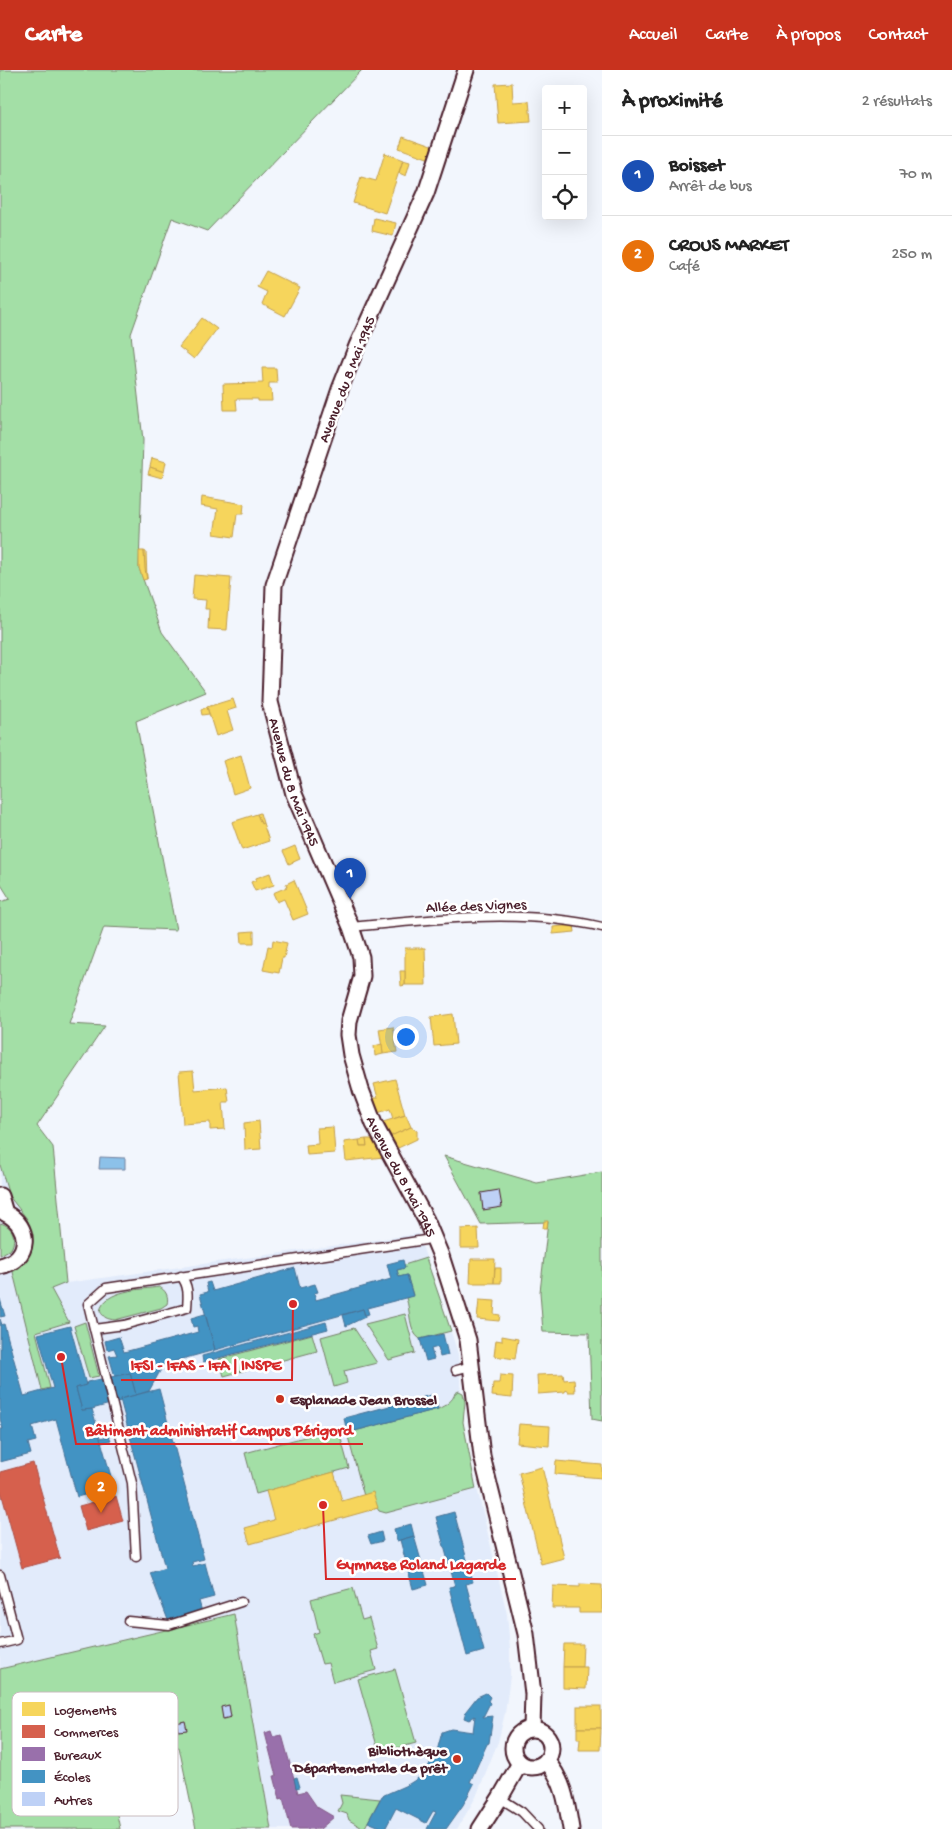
<!DOCTYPE html>
<html lang="fr">
<meta charset="utf-8">
<style>
:root{--surface:#fff;--page:#f6f6f6;--text:#222;--muted:#767676;--line:#e0e0e0;--accent:#c8321e}
body{margin:0;font-family:"Gochi Hand",sans-serif;background:var(--page);color:var(--text)}
.controls{position:absolute;right:15px;top:15px;display:grid;overflow:hidden;border-radius:5px;box-shadow:0 5px 20px #0002}
.controls button{width:45px;height:45px;display:grid;place-items:center;padding:0;border:0;border-bottom:1px solid var(--line);background:var(--surface);color:var(--text);font:25px sans-serif}
.you{position:absolute;left:405px;top:966px;width:18px;height:18px;margin:-12px;border:4px solid #fff;border-radius:50%;background:#1a73e8;box-shadow:0 0 0 8px #1a73e833}
.badge{display:grid;place-items:center;width:32px;height:32px;border-radius:50%;background:var(--accent);color:#fff;font-size:16px;font-weight:700}
.pin{position:absolute;translate:-50% -41px;filter:drop-shadow(0 1px 2px #0008)}
.pin::after{content:'';position:absolute;top:26px;width:18px;height:15px;background:inherit;clip-path:polygon(0 0,100% 0,50% 100%)}
.list{margin:0;padding:0;list-style:none}
h2{display:flex;justify-content:space-between;align-items:center;height:65px;margin:0;padding:0 20px;font-size:21px}
h2 small{font-size:16px;font-weight:400;color:var(--muted)}
.list li{display:grid;grid-template-columns:32px 1fr auto;gap:15px;align-items:center;box-sizing:border-box;height:80px;padding:0 20px;border-top:1px solid var(--line)}
.list b{display:block;font-size:19px;white-space:nowrap}
.list p{margin:0;font-size:16px;white-space:nowrap;color:var(--muted)}
.list em{font-size:16px;font-style:normal;color:var(--muted)}
.icon{flex:none;width:28px;height:28px;fill:none;stroke:currentColor;stroke-width:2;stroke-linecap:round;stroke-linejoin:round}
.map{position:relative;flex:none;width:602px;height:1759px;overflow:hidden}
header{display:flex;align-items:center;gap:30px;box-sizing:border-box;height:70px;padding:0 25px;background:var(--accent);color:#fff}
header strong{font-size:24px}
nav{display:flex;gap:28px;margin-inline-start:auto;font-size:18px}
main{display:flex}
aside{flex:1;background:var(--surface)}
.map>svg:first-child{display:block}
.built{fill:#e2ebfb}
.green{fill:#a3dfa6;stroke:#767f68}
.water{fill:#8cc1e9;stroke:#72809d}
.homes{fill:#f6d55c;stroke:#c29e4d}
.shops{fill:#d6604d;stroke:#ac4c43}
.offices{fill:#9970ab;stroke:#815885}
.schools{fill:#4393c3;stroke:#457095}
.building{fill:#bed1f6;stroke:#4a1f2b}
.lines{fill:none;stroke-linecap:round;stroke-linejoin:round}
.lane-casing{stroke:#4a1f2b;stroke-width:11}
.street-casing{stroke:#4a1f2b;stroke-width:19}
.lane{stroke:#fff;stroke-width:8}
.street{stroke:#fff;stroke-width:15}
.poi-dot{fill:#c8321e;stroke:#fff;stroke-width:2}
.labels{text-anchor:middle;stroke-width:5;stroke-linejoin:round;paint-order:stroke}
.street-label{font-size:15px;fill:#4a1f2b;stroke:#fff}
.poi-label{font-size:15px;font-weight:bold;fill:#4a1f2b;stroke:#fff;text-anchor:start}
.key{fill:#fff;stroke:#c9bcbf;stroke-width:1}
.key-label{font-size:14px;fill:#4a1f2b}
.leader{fill:none;stroke:#d62828;stroke-width:2}
.callout-dot{fill:#d62828;stroke:#fff;stroke-width:2}
.callout-label{font-size:16px;text-anchor:middle;font-weight:bold;fill:#d62828;stroke:#fff;stroke-width:5;stroke-linejoin:round;paint-order:stroke}
</style>
<header>
<strong>Carte</strong>
<nav><a>Accueil</a><a>Carte</a><a>À propos</a><a>Contact</a></nav>
</header>
<main>
<div class="map">
<svg width="602" height="1759" viewBox="0 0 602 1759">
<rect width="100%" height="100%" fill="#f2f6fd"/>
<filter id="ink" filterUnits="userSpaceOnUse"><feTurbulence type="fractalNoise" baseFrequency=".02" numOctaves="2"/><feDisplacementMap in="SourceGraphic" scale="10" xChannelSelector="R" yChannelSelector="G"/><feConvolveMatrix kernelMatrix="1 2 1 2 8 2 1 2 1" color-interpolation-filters="sRGB"/></filter>
<g filter="url(#ink)">
<polygon class="built" points="0,1071 53,1077 66,1213 418,1164 440,1227 458,1284 463,1352 472,1397 507,1544 510,1578 510,1606 505,1643 498,1672 476,1727 457,1759 271,1759 234,1544 0,1599"/>
<g class="green">
<polygon points="0,0 362,0 207,161 172,148 131,264 143,370 139,498 162,562 206,622 136,651 176,860 104,857 69,954 105,956 37,1056 53,1077 66,1213 51,1219 69,1252 36,1262 50,1318 42,1320 12,1198 31,1173 30,1158 27,1149 9,1126 0,1095 0,832 10,829 0,813"/>
<polygon points="444,1086 537,1113 602,1102 602,1351 592,1349 589,1263 543,1262 540,1222 548,1152 481,1154"/>
<path d="M0,1153C13,1156 17,1168 11,1179L0,1185Z"/>
<path d="M426,1188L451,1261L420,1269C408,1261 411,1241 406,1228L413,1225L407,1205L399,1207L397,1200L405,1198L404,1195Z"/>
<path d="M159,1217C166,1220 169,1227 167,1234L161,1238L115,1250C107,1249 104,1248 100,1241C105,1219 141,1220 159,1217Z"/>
<polygon points="405,1244 415,1283 389,1290 365,1254"/>
<polygon points="85,1252 99,1306 89,1308 74,1256"/>
<polygon points="354,1258 377,1293 344,1301 347,1313 334,1317 321,1267"/>
<polygon points="312,1264 317,1281 224,1306 219,1289"/>
<path d="M459,1321L463,1323L465,1332L463,1352L476,1419L386,1443L379,1441L377,1438L368,1441L347,1363L438,1339C446,1335 453,1331 455,1323Z"/>
<polygon points="338,1358 349,1398 256,1424 245,1383"/>
<polygon points="353,1518 362,1550 369,1548 378,1579 371,1581 376,1600 333,1612 328,1593 322,1594 313,1564 319,1562 311,1529"/>
<polygon points="234,1544 271,1759 196,1759 179,1677 106,1691 120,1759 0,1759 0,1599"/>
<polygon points="395,1599 416,1673 379,1683 358,1609"/>
<polygon points="340,1725 380,1729 364,1759 349,1750 347,1744 338,1741 342,1733"/>
</g>
<polygon class="water" points="100,1087 125,1088 125,1099 99,1099"/>
<g class="homes">
<polygon points="512,13 513,32 529,31 531,51 498,53 495,14"/>
<polygon points="403,66 434,77 430,89 399,78"/>
<polygon points="385,83 403,90 385,143 353,133 361,107 376,111"/>
<polygon points="403,90 410,92 406,106 399,103"/>
<polygon points="374,148 396,153 393,166 372,161"/>
<polygon points="266,201 300,218 285,246 262,234 267,222 257,217"/>
<polygon points="202,248 217,259 194,289 179,277"/>
<polygon points="262,298 276,298 277,313 269,313 269,319 271,319 272,331 258,331 258,329 236,329 237,340 224,340 223,314 263,313"/>
<polygon points="152,388 166,392 164,402 150,397"/>
<polygon points="150,397 164,402 162,408 148,404"/>
<polygon points="202,427 244,434 243,444 237,444 234,467 214,464 218,439 201,436"/>
<polygon points="139,481 144,481 147,509 143,510 139,498"/>
<polygon points="144,481 146,482 147,509 145,499"/>
<polygon points="194,505 231,508 227,560 208,559 209,539 205,539 206,530 192,529"/>
<polygon points="233,629 236,638 227,641 233,660 216,666 207,637"/>
<polygon points="207,637 209,644 202,645 201,640"/>
<polygon points="241,685 250,718 233,724 223,691"/>
<polygon points="260,743 263,753 261,754 257,744"/>
<polygon points="257,744 261,754 263,753 269,771 242,780 232,752"/>
<polygon points="295,776 300,789 289,794 283,781"/>
<polygon points="270,803 274,815 255,821 251,812 256,810 256,808"/>
<polygon points="294,810 308,844 293,850 284,829 277,832 273,823 287,817 286,814"/>
<polygon points="574,855 575,862 553,864 553,857"/>
<polygon points="254,861 254,873 242,873 241,862"/>
<polygon points="273,870 287,873 284,888 282,888 279,903 263,900 268,876 272,877"/>
<polygon points="405,878 425,878 426,915 405,915"/>
<polygon points="400,901 405,901 405,915 401,916"/>
<polygon points="453,944 456,974 434,976 431,947"/>
<polygon points="393,957 397,982 383,984 379,959"/>
<polygon points="382,974 383,984 375,986 374,976"/>
<polygon points="193,1001 195,1020 227,1017 229,1032 223,1032 225,1059 210,1060 210,1052 183,1054 179,1002"/>
<polygon points="395,1009 405,1045 393,1049 390,1039 378,1043 374,1028 378,1028 374,1014"/>
<polygon points="406,1045 411,1057 391,1066 383,1052"/>
<polygon points="259,1051 261,1079 245,1080 244,1053"/>
<polygon points="381,1052 383,1052 398,1078 395,1080"/>
<polygon points="333,1057 335,1083 307,1085 306,1075 318,1074 317,1058"/>
<polygon points="411,1057 417,1061 417,1069 398,1078 391,1066"/>
<polygon points="366,1069 367,1076 360,1076 359,1070"/>
<polygon points="366,1069 373,1069 384,1087 346,1091 344,1072 359,1070 360,1076 367,1076"/>
<polygon points="544,1151 548,1151 547,1158 543,1158"/>
<polygon points="478,1158 479,1178 461,1178 461,1159"/>
<polygon points="471,1189 495,1189 494,1213 470,1213"/>
<polygon points="495,1198 501,1198 501,1213 494,1213"/>
<polygon points="479,1230 495,1231 494,1244 500,1245 499,1251 477,1249"/>
<polygon points="502,1266 518,1269 515,1289 494,1286 496,1270 502,1271"/>
<polygon points="563,1304 564,1310 574,1309 575,1322 568,1322 568,1320 565,1321 565,1322 538,1324 537,1305"/>
<polygon points="500,1305 513,1306 512,1328 492,1326 493,1313 499,1313"/>
<polygon points="519,1354 550,1356 549,1376 517,1373"/>
<polygon points="556,1391 602,1395 602,1408 555,1404"/>
<polygon points="542,1397 564,1488 541,1494 519,1403"/>
<polygon points="334,1402 342,1431 373,1422 378,1438 250,1474 245,1458 274,1450 266,1421"/>
<polygon points="580,1514 602,1515 602,1543 579,1543 579,1538 552,1538 553,1516 580,1517"/>
<polygon points="564,1574 583,1574 582,1597 563,1597"/>
<polygon points="563,1597 587,1597 586,1619 563,1618"/>
<rect x="577" y="1636" width="24" height="22"/>
<polygon points="577,1658 601,1658 600,1680 579,1680 580,1669 577,1669"/>
</g>
<g class="shops">
<polygon points="33,1393 60,1488 22,1498 0,1418 0,1402"/>
<polygon points="116,1426 123,1451 86,1461 79,1436"/>
</g>
<polygon class="offices" points="271,1661 273,1667 282,1665 298,1723 306,1721 317,1737 334,1747 320,1759 291,1759 283,1728 280,1729 274,1706 276,1706 265,1663"/>
<g class="schools">
<polygon points="403,1190 405,1198 397,1200 399,1207 407,1205 413,1226 367,1238 369,1244 365,1245 363,1239 215,1280 200,1224 208,1222 206,1213 210,1212 213,1221 295,1198 300,1218 315,1214 318,1222 314,1223 316,1230 391,1209 387,1194"/>
<polygon points="0,1229 5,1246 0,1247"/>
<polygon points="363,1239 365,1247 346,1256 343,1245"/>
<polygon points="205,1244 215,1280 164,1294 149,1321 136,1325 130,1303 115,1307 109,1286 117,1285 114,1278 107,1280 105,1271 119,1267 124,1282 198,1262 197,1256 193,1257 191,1248"/>
<polygon points="0,1249 2,1255 4,1254 24,1326 53,1318 38,1264 70,1256 86,1315 76,1318 82,1340 92,1339 114,1417 77,1427 56,1349 32,1356 36,1371 28,1373 31,1384 0,1392 0,1359 3,1359 0,1349"/>
<polygon points="326,1252 328,1259 203,1292 202,1286"/>
<polygon points="443,1264 448,1285 440,1287 438,1277 431,1279 434,1289 426,1291 420,1269"/>
<polygon points="130,1303 136,1325 120,1329 121,1331 92,1339 82,1340 76,1318 86,1315 87,1312"/>
<polygon points="159,1319 204,1489 192,1492 193,1496 205,1493 214,1527 199,1531 202,1542 168,1550 150,1503 165,1498 120,1329"/>
<polygon points="435,1324 438,1339 347,1363 344,1348"/>
<polygon points="109,1366 111,1370 101,1373 100,1368"/>
<polygon points="454,1442 473,1512 466,1514 484,1581 467,1586 449,1517 455,1516 436,1447"/>
<polygon points="411,1454 414,1466 397,1471 394,1459"/>
<polygon points="381,1462 383,1471 371,1474 368,1466"/>
<polygon points="414,1466 428,1515 413,1519 400,1470"/>
<polygon points="486,1623 490,1627 488,1631 490,1633 483,1647 493,1646 489,1673 487,1674 470,1712 474,1714 463,1735 446,1759 427,1759 436,1742 433,1741 426,1753 396,1738 385,1759 368,1752 382,1726 409,1714 420,1707 428,1697 437,1681 442,1662 451,1659 473,1662 475,1646 469,1650 464,1648 466,1641 477,1627"/>
<polygon points="297,1707 300,1717 296,1718 294,1708"/>
</g>
<g class="building">
<polygon points="499,1120 502,1137 483,1140 481,1123"/>
<polygon points="229,1635 231,1647 223,1649 221,1637"/>
<polygon points="185,1651 187,1660 178,1661 176,1653"/>
<polygon points="173,1653 176,1653 178,1661 174,1662"/>
</g>
<g class="lines">
<defs>
<g id="lane">
<path d="M351,857C433,849 522,838 602,857"/>
<path d="M94,1259L124,1255L187,1238C188,1226 189,1216 181,1206"/>
<polyline points="456,1300 471,1296"/>
<polyline points="136,1487 132,1413 88,1234 106,1218 425,1170 432,1168"/>
<polyline points="0,1505 17,1570 0,1574"/>
<polyline points="128,1551 169,1555 241,1532"/>
<polyline points="500,1728 522,1742 538,1759"/>
</g>
<g id="street">
<path id="s1" d="M466,0L426,123L357,276L340,319L274,515L270,632L294,724L351,857L361,887L362,906L349,951L348,965L351,985L361,1020L374,1054L426,1150L441,1186L468,1270L482,1386L526,1564L533,1624L532,1658"/>
<path d="M0,1126L5,1143C32,1156 31,1190 0,1196"/>
<circle cx="532" cy="1678" r="19"/>
<path d="M546,1691C564,1709 567,1735 571,1759"/>
<polyline points="480,1759 500,1728 520,1693"/>
</g>
</defs>
<use href="#lane" class="lane-casing"/>
<use href="#street" class="street-casing"/>
<use href="#lane" class="lane"/>
<use href="#street" class="street"/>
</g>
</g>
<g class="poi-dot">
<circle cx="280" cy="1329" r="5"/>
<circle cx="457" cy="1689" r="5"/>
</g>
<g class="labels">
<g class="street-label">
<text transform="translate(346 309) rotate(-69)" y="5">Avenue du 8 Mai 1945</text>
<text dy="5" stroke="none"><textPath href="#s1" startOffset="751">Avenue du 8 Mai 1945</textPath></text>
<text transform="translate(476 835) rotate(-2)" y="5">Allée des Vignes</text>
<text dy="5" stroke="none"><textPath href="#s1" startOffset="1171">Avenue du 8 Mai 1945</textPath></text>
</g>
<g class="poi-label">
<text x="290" y="1334">Esplanade Jean Brossel</text>
<text x="447" y="1685" text-anchor="end">Bibliothèque<tspan x="447" dy="17">Départementale de prêt</tspan></text>
</g>
</g>
<rect x="12" y="1622" width="166" height="124" rx="8" class="key"/>
<rect x="22" y="1632" width="23" height="14" fill="#f6d55c"/>
<rect x="22" y="1655" width="23" height="13" fill="#d6604d"/>
<rect x="22" y="1677" width="23" height="14" fill="#9970ab"/>
<rect x="22" y="1700" width="23" height="13" fill="#4393c3"/>
<rect x="22" y="1722" width="23" height="14" fill="#bed1f6"/>
<g class="key-label">
<text x="54" y="1644">Logements</text>
<text x="54" y="1666">Commerces</text>
<text x="54" y="1689">Bureaux</text>
<text x="54" y="1711">Écoles</text>
<text x="54" y="1734">Autres</text>
</g>
<path class="leader" d="M293 1234L292 1310H121M61 1287L76 1374H363M323 1435L326 1509H516"/>
<g class="callout-dot">
<circle cx="293" cy="1234" r="5"/>
<circle cx="61" cy="1287" r="5"/>
<circle cx="323" cy="1435" r="5"/>
</g>
<g class="callout-label">
<text x="206" y="1300">IFSI - IFAS - IFA | INSPE</text>
<text x="219" y="1365">Bâtiment administratif Campus Périgord</text>
<text x="421" y="1499">Gymnase Roland Lagarde</text>
</g>
</svg>
<div class="controls">
<button>+</button>
<button>−</button>
<button><svg class="icon" aria-label="locate" viewBox="0 0 24 24"><circle cx="12" cy="12" r="6"/><path d="M12 2v4M12 18v4M2 12h4M18 12h4"/></svg></button>
</div>
<div class="you"></div>
<div class="pin badge" style="left:350px;top:829px;background:#1a4fb4">1</div>
<div class="pin badge" style="left:101px;top:1443px;background:#e8710a">2</div>
</div>
<aside>
<h2>À proximité<small>2 résultats</small></h2>
<ul class="list">
<li><span class="badge" style="background:#1a4fb4">1</span><div><b>Boisset</b><p>Arrêt de bus</p></div><em>70 m</em></li>
<li><span class="badge" style="background:#e8710a">2</span><div><b>CROUS MARKET</b><p>Café</p></div><em>250 m</em></li>
</ul>
</aside>
</main>
